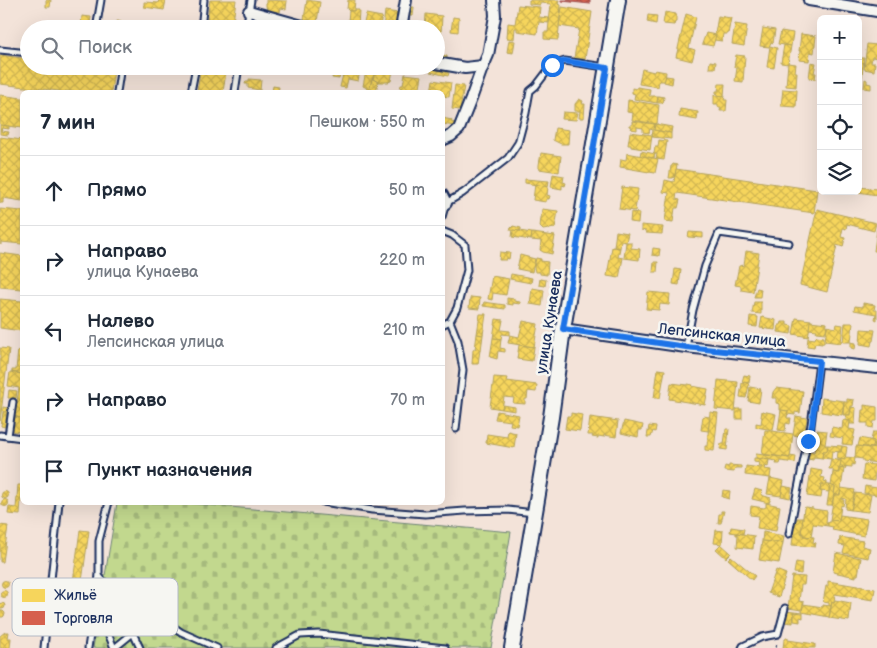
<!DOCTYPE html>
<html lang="ru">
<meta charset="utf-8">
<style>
:root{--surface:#fff;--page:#f6f6f7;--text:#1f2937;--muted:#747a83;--line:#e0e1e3}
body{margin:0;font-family:"Balsamiq Sans",sans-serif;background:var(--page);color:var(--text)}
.controls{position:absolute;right:15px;top:15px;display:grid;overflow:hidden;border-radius:8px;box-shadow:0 5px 20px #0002}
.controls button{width:45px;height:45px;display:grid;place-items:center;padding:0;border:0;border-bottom:1px solid var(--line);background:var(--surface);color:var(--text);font:25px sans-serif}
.stop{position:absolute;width:15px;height:15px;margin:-11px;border:4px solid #1a73e8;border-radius:50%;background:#fff}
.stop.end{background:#1a73e8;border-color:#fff;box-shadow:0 1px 5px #0008}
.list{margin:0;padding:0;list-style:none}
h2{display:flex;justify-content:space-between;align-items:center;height:65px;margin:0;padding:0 20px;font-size:21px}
h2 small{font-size:16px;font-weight:400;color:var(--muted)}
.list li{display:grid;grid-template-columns:32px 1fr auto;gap:15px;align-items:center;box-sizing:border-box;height:70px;padding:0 20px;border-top:1px solid var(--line)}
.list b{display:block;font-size:19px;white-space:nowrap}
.list p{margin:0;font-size:16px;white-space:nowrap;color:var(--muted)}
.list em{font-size:16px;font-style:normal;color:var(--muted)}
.icon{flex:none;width:28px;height:28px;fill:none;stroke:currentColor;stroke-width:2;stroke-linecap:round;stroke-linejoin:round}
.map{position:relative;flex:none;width:877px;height:648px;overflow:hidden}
.search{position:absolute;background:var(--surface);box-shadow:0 5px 20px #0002;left:20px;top:20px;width:425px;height:55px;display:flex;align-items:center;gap:12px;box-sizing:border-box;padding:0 18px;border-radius:28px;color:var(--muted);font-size:19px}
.panel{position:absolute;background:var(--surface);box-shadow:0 5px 20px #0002;left:20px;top:90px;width:425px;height:415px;border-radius:8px}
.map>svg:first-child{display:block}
.cemetery{fill:url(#cemetery-stones);stroke:#6e8476}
.homes{fill:url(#homes-cross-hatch);stroke:#b4a35d}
.shops{fill:url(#shops-cross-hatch);stroke:#9e5152}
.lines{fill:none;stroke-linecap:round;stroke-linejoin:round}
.service-casing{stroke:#1b2f5e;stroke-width:9}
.minor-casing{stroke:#1b2f5e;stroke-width:14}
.secondary-casing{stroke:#1b2f5e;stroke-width:18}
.path{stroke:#1b2f5e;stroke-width:1;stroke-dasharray:4 4;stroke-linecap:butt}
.service{stroke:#f6f6f2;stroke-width:5}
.minor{stroke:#f6f6f2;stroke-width:10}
.secondary{stroke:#f6f6f2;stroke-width:14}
.route{stroke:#1a73e8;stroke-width:6}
.labels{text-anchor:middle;stroke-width:5;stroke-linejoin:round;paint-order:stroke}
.street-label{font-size:15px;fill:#1b2f5e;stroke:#f6f6f2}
.key{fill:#f6f6f2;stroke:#b4bac6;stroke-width:1}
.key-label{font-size:14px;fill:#1b2f5e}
</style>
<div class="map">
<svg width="877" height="648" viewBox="0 0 877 648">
<defs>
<pattern id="cemetery-stones" width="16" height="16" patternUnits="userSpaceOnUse" patternTransform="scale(1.25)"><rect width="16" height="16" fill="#c2d88e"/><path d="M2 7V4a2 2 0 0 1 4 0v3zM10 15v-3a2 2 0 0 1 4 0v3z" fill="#a6ba7d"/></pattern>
<pattern id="homes-cross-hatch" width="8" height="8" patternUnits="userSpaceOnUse" patternTransform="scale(1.25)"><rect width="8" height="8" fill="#f6d55c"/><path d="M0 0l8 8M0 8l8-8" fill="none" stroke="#d2b752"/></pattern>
<pattern id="shops-cross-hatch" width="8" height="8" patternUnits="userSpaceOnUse" patternTransform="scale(1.25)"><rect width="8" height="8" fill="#d6604d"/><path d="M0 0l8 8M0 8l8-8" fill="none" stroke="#ad5043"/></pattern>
</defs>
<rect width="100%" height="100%" fill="#f3e3d9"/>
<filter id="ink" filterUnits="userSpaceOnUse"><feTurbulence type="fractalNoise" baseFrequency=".02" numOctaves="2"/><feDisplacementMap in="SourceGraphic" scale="10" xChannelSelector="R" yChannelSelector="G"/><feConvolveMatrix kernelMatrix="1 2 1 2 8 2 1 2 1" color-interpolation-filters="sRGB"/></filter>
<g filter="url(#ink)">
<polygon class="cemetery" points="117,503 185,503 511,532 491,648 93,648"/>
<g class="homes">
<polygon points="46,0 51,0 50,7 46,7"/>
<polygon points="159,0 166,0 164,10 144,7 144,2 158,3"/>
<polygon points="210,0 236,0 232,29 206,28"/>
<polygon points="266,0 287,1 286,9 281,8 280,12 267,10 266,6"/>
<polygon points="307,0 320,2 317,22 311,23 305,22 304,19"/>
<polygon points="348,0 355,0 354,11 349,11 347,9"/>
<polygon points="529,0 559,0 558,4 561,5 558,40 544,39 544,32 548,32 551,4 540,3 540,5 529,4"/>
<polygon points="518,5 540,7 539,17 549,18 549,23 539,22 537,34 517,31 517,28 515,28 514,39 507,38 508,23 515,24"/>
<polygon points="408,7 414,7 413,16 407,16"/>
<polygon points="562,7 592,12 585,59 574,58 579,29 559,26"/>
<polygon points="354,10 359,10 358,27 352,27 352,21 348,21 349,11 354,11"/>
<polygon points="385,11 398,13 396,29 383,29"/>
<polygon points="665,12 676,14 676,22 675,22 674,25 663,24"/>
<polygon points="366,14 382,17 379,29 363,28"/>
<polygon points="426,14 442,16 441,34 436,34 436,29 425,29"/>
<polygon points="686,14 696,17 689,48 695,50 692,61 676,57"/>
<polygon points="648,15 657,16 656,24 647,22"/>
<polygon points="82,16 91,17 90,25 81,24"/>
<polygon points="718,16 731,18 728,34 723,34 722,41 714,40"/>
<polygon points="453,17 459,18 458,32 451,31"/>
<polygon points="117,21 135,23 134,29 116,29"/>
<polygon points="735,24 747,26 744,46 732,44"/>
<polygon points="763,28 775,30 773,43 771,42 769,47 760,46"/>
<polygon points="781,31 793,33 791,46 778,44"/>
<polygon points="706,33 716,35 713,46 702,44"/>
<polygon points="801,34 816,36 814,53 810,52 809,61 799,60 800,51 799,51"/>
<polygon points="509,40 515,41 513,53 507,52"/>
<polygon points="867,44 877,45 877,60 877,58 872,57 871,63 875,63 874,71 864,69"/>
<polygon points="784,45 791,46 788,64 781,63"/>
<polygon points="770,46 777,48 774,68 767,67"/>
<polygon points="436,54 447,56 447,59 436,57"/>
<polygon points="0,55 29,59 29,66 86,66 114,70 111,92 77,92 65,91 65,92 59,92 59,91 0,84"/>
<polygon points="736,55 745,56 743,82 735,81 737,68 734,67"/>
<polygon points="858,58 864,58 862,77 858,76"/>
<polygon points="710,61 716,62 715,68 709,68"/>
<polygon points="811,62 816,63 814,73 816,73 815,79 809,78"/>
<polygon points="788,63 796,64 795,72 797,72 796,87 786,86"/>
<polygon points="201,66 227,66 223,92 197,92"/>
<polygon points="334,66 342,66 339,79 332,78"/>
<polygon points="345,66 361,66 358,81 348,79 346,88 340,87"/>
<polygon points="367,66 376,67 373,79 372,79 369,92 366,92 367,88 363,86"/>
<polygon points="376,67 393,70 391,81 388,82 378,82 373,79"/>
<polygon points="431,68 449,73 448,76 430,72"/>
<polygon points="642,69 654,72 655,70 666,72 665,81 659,81 658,87 639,84"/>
<polygon points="405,74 422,76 419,92 405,92 402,91 400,88 401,85 403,85"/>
<polygon points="666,76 673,77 672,84 664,82"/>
<polygon points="249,79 261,80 260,90 248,88 248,84 245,84 246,81 249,81"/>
<polygon points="372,79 373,79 378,82 376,92 369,92"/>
<polygon points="865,79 867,80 867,83 871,84 871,89 864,88"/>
<polygon points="433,80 451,83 449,97 442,96 442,92 431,92"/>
<polygon points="719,84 725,84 724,96 718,96 718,94 716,93 716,91 718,91"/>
<polygon points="455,85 464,86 460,110 452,109"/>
<polygon points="273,86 279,87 278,92 272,92"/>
<polygon points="637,87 650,89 649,96 658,96 657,103 634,99 635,94 632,93 632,88 636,89"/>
<polygon points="783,89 797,90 796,107 781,106"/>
<polygon points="0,95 22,98 22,128 0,125"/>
<polygon points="714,95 725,96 724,100 727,100 726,111 720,111 721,107 718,107 718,104 714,104"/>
<polygon points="658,96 664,97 663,103 657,103"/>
<polygon points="579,99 583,101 582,104 585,104 584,118 579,118 580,111 575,111 575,104"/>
<polygon points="628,100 659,105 657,124 632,120 633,113 627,112"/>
<polygon points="680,109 698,112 697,120 679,117"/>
<polygon points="563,112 578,113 576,120 562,119"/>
<polygon points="442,118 452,120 451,122 456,123 455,126 442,124"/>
<polygon points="632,121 655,124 654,130 671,133 671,139 652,137 653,130 650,129 649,133 643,132 643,128 637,127 637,130 631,129 632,127 629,126 629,125 632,125"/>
<polygon points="655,124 672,127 671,133 654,130"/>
<polygon points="0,125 9,126 9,129 2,128 1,131 9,132 8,135 0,134"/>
<polygon points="555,128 569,130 568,144 561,144 553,140"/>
<polygon points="630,132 652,135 650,150 631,147 631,145 628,145"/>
<polygon points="0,137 22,140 22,201 3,198 3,203 0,203"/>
<polygon points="659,140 667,141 664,160 656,159 657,154 654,154 655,147 658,147"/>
<polygon points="641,151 655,154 654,158 640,156"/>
<polygon points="541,153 561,156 559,172 539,169 539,165"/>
<polygon points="627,153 658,159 655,173 620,167 621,159 626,160"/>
<polygon points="673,164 677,165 675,176 673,178 669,178 671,166 672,166"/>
<polygon points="676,169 817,190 814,213 677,193 676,199 680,200 678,208 675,208 673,222 665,221 669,193 663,192 665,180 674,182"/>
<polygon points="553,174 564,176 563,182 566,183 565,186 562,185 562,189 551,187"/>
<polygon points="525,179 549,181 548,187 525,183"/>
<polygon points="535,184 548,187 547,195 550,196 549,199 546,199 546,202 533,200"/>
<polygon points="622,187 638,189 635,211 619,209"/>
<polygon points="859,187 877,189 877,195 858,192"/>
<polygon points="0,209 22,211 22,244 1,242 1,245 0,244"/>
<polygon points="542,209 558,211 555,228 543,230 540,227"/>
<polygon points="817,209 876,223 874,231 847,224 846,229 843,228 841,237 845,238 843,247 837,245 827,292 800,285"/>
<polygon points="631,212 639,213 638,223 630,222"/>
<polygon points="641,225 663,227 662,234 646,233 646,231 641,230"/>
<polygon points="513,226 521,228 521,231 510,230 511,228"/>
<polygon points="513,230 532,233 531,240 512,237"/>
<polygon points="877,230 877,251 874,251"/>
<polygon points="616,231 628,233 626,242 621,241 620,248 614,247"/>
<polygon points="689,232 703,233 703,238 688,237"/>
<polygon points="532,233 555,236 552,254 543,252 540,250 541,241 531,240"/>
<polygon points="626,242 631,242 631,248 640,249 639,260 624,258"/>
<polygon points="612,247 620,248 618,257 623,258 619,278 607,276"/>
<polygon points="653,248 660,249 659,256 652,255"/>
<polygon points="746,251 759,253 753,292 741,290 741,286 735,285 739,266 744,265"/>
<polygon points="500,252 510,253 509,259 506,258 506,260 499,260"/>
<polygon points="0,253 22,256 22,289 0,287"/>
<polygon points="520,255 535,259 532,272 517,269"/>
<polygon points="536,258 541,259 541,261 548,262 547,275 540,274 540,272 535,272 534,267"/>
<polygon points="654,262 658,262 657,272 653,272"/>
<polygon points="675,269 681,270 679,285 673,284"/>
<polygon points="511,274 532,278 531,283 510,279"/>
<polygon points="492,276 509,279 506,295 493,293 492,300 488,299"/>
<polygon points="540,279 546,280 545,286 539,285"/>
<polygon points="532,288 544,290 542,306 530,304"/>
<polygon points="757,288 761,289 760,297 754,297"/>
<polygon points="648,292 670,294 669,305 660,304 659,310 646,309"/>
<polygon points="471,297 480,298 479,309 469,308 470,299"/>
<polygon points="507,298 514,299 514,301 520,302 520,304 513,303 513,305 507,304"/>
<polygon points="0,299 22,301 22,331 0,328"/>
<polygon points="484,302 505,305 505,309 483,306"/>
<polygon points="754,302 761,302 761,314 752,313"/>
<polygon points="863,303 875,305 874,310 877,310 877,320 875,319 876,314 854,310 855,306 863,307"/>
<polygon points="480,314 486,314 483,335 477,334"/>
<polygon points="750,316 758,317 757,327 749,326"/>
<polygon points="762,317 776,320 775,330 760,328"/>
<polygon points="796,318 811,320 808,337 793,334"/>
<polygon points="496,319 503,320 501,330 510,331 510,335 502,334 501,339 493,338"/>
<polygon points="523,321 538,324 534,347 508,343 510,335 519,337"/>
<polygon points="810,321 827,323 826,331 825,331 825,333 816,332 817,330 809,329"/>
<polygon points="782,322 787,322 787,325 792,326 791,334 778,332 779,325 781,325"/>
<polygon points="845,323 853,323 851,342 843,342"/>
<polygon points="837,324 843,325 841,343 825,341 827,326 836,328"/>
<polygon points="861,329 875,330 873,341 872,341 871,346 860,344"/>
<polygon points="477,334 483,335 481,350 475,349"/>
<polygon points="816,336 824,337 824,343 822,343 822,344 815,343 814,347 807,346 808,338 815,339"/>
<polygon points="493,338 501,339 500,348 505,349 505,352 498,351 497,359 490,357"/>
<polygon points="851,342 856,343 855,349 851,348"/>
<polygon points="519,345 534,347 532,361 517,359"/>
<polygon points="0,348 9,349 0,421"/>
<polygon points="475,349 480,350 478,364 472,364 473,350"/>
<polygon points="18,350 22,351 22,374 12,372 12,370 16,370"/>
<polygon points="658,369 665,370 660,398 654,398"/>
<polygon points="10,372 22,374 22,418 15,417 19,388 8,386"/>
<polygon points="744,375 750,376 749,383 742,382"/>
<polygon points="494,377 508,378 507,381 537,385 536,392 528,391 527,399 525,399 525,404 513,403 514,398 504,397 502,409 490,407"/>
<polygon points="718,380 738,382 735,411 715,409"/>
<polygon points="744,382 748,383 748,384 749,385 746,398 740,397 742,383 744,383"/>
<polygon points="671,383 688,385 688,384 693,385 692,386 708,389 705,405 669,399"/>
<polygon points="750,387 761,389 759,403 748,401"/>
<polygon points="776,388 803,391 800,413 795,412 795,415 787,414 788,411 780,410 780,404 776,403 776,398 772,398 773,392"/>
<polygon points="9,390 17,391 16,398 8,398"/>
<polygon points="822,398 844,401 842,415 821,412"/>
<polygon points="847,399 854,400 853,406 851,406 850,415 843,415 844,402 847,402"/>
<polygon points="503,405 515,407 515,411 502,409"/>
<polygon points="864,405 877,407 877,421 874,421 873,428 868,427 868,423 861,423 862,410 864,410"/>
<polygon points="3,407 8,408 8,412 3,412"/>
<polygon points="851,407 856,408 855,424 850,424 850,421 846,421 846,415 850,415"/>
<rect x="736" y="409" width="6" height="10"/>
<polygon points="781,410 788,411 787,418 791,418 790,424 786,423 785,431 778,430"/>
<polygon points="497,411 519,415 517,426 510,425 511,421 495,419"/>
<polygon points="762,411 776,414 773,430 756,427 756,423 761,424 762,417 761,417"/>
<polygon points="3,412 7,412 5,427 1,426"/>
<polygon points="710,412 718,413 714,451 705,450 705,446 707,446"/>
<polygon points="571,413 582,415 580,431 565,429 567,416 571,416"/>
<polygon points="703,416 710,417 708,431 701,430"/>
<polygon points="796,416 807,418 804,437 793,435"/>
<polygon points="15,417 22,418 22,432 12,431"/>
<polygon points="590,417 618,421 616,437 604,435 604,437 598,436 598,438 592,437 593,435 588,435"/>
<polygon points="843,420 850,421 849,429 855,430 852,445 842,444 843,438 830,436 832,427 842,429"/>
<polygon points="624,421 643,425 642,430 639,430 638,437 621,433"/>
<polygon points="649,426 656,427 655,432 653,431 651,437 647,437"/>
<polygon points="726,429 729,429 727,450 720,449 721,444 724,444"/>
<polygon points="765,430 793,434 790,458 762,454"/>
<polygon points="817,430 827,431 825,445 828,445 827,451 823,451 822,458 814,457 813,460 808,459 809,451 814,452"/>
<polygon points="508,431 516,433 514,448 486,443 487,434 507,437"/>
<polygon points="873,432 877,432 877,449 873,448 874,441 871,440"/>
<polygon points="860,438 874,441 873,448 858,446"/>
<polygon points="828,445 842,446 841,452 832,451 831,459 822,458 823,451 827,451"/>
<polygon points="842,446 847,447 845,460 837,459 838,452 841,452"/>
<polygon points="856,446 877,449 877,463 863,461 863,459 855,458"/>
<polygon points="756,454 790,458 790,456 796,457 795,463 781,461 780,464 776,464 777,461 756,458"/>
<polygon points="845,457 855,458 854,465 852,464 852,467 840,466 841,459 845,460"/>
<polygon points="754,458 769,460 768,467 765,466 764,469 771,470 770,478 745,475 746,466 761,468 762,466 759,466 760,463 754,462"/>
<polygon points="831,459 841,461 840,466 846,467 845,469 839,468 839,473 833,472 833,469 829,469"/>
<polygon points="864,464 876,465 874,481 862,479"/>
<polygon points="729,465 741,466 741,468 735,468 734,472 724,471 725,466 729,467"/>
<polygon points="839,468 844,469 840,495 834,495 835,487 831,486 833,472 839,473"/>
<polygon points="811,469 822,471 821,477 825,478 824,481 827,482 827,485 821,484 820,491 822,491 821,498 807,496"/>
<polygon points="770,478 784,481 781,496 767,494"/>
<polygon points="821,484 830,485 829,492 820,491"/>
<polygon points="18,485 22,485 20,515 8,514 9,507 16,508"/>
<polygon points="830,485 835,487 832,505 827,505"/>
<polygon points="783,486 792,488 790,498 781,496"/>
<polygon points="865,486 877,488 877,495 864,493"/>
<polygon points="841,488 855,490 851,510 845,509 846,499 842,498 842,500 844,500 843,506 841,505 839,521 830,520 834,495 840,495"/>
<polygon points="755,489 762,491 761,495 771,498 769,503 752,499"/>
<polygon points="723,490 730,491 729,499 722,497"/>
<circle cx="5" cy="495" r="3.5"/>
<polygon points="855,493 871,495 868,512 851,510"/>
<circle cx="5" cy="503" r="3.5"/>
<polygon points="766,503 780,506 776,531 757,528 759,516 750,515 751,506 764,508 766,507"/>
<polygon points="806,507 813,508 813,509 827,511 826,523 828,523 828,526 813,524 811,537 803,536 803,534 801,533 804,508"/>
<polygon points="721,511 724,511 721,523 718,523 719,514 721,514"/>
<polygon points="840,515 867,519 864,536 832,530 833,527 828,526 828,522 830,522 830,520 839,521"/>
<polygon points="797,518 803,518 801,533 803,534 803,536 814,537 813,542 816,543 815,547 792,545 795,520 797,520"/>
<polygon points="0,525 8,526 3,562 0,562"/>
<polygon points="731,527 744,529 743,534 730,532"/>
<polygon points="80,530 89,531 78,610 65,608 66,596 71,597"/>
<polygon points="716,530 723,531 722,544 714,543"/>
<polygon points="763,532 784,536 783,543 762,541"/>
<polygon points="736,533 754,536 753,549 737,547 738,535 736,535"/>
<polygon points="840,537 863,541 862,546 870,548 868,558 843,553 845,546 839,545"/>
<polygon points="762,541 783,543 779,563 759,560"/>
<polygon points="721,544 731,553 726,558 716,549"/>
<polygon points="836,553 861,558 858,575 856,575 856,577 833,572"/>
<polygon points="731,556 755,576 752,580 728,559"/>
<polygon points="796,562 802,563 801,574 794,573"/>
<polygon points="776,570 786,574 779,597 768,593"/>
<polygon points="792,576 805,577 804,585 801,585 799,601 804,602 802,610 788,608"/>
<circle cx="5" cy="584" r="3.5"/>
<polygon points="828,581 875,589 873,600 835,594 834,602 832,602 831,606 829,606 829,603 823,602 826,586 828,586"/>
<circle cx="4" cy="594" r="3.5"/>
<polygon points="835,600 851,603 849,621 829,618 832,602 834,602"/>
<circle cx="2" cy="606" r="3"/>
<polygon points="803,604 823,607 823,605 831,606 829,617 802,612"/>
<polygon points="0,611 3,611 5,613 4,616 3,617 0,617"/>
<polygon points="786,611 794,612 793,623 784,622"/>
<polygon points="794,612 803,613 803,618 800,617 800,622 794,621"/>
<polygon points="5,632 9,632 8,638 11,638 10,648 0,648 0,636"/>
<polygon points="786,638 788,638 788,640 815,644 815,648 783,648 784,640 785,640"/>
</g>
<polygon class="shops" points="562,0 590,0 590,4 562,1"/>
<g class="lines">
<defs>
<g id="service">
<polyline points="96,29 101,0"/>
<polyline points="201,29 204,0"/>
<polyline points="246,29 251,0"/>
<polyline points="0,50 29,53"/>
<polyline points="117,92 121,66"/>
<polyline points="191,92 196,66"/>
<polyline points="235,92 239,66"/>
<polyline points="442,217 446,203 463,193 508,158 518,143 526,113 530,91 536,86 552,65 565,61 605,67"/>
<polyline points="442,231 452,235 465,245 467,270 457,308 450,321 442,325"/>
<polyline points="450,321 458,341 463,370 456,429"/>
<polyline points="686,347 693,310 705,266 719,233 789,243"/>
<polyline points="0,435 22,438"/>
<polyline points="8,436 13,402"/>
<polyline points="323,502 372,510 425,514 465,511 508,510 534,513"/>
<polyline points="789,534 801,473 811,425 819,362"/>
<polyline points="99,576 112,591 152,612 133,633 140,648"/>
<polyline points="95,602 114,648"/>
<polyline points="152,612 181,632 217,648"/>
<polyline points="44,648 59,502"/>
<polyline points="88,648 99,576 99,541 109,502"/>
<polyline points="116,648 117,646 133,633"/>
<polyline points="276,648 300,635 319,634 445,648"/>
<polyline points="742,648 743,646 762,637 778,634 785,608"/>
</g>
<g id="minor">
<polyline points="809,0 877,11"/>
<polyline points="249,11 313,29"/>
<polyline points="401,29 406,0"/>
<polyline points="436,63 465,68 483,66"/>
<polyline points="442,140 451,136 459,129 471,99 481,71 488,55 495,16 494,0"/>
<polyline points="442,195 446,203"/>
<polyline points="563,329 686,347 877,368"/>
</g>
<polyline id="secondary" points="512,648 551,417 563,329 618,0"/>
</defs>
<use href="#service" class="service-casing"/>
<use href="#minor" class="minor-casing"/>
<use href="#secondary" class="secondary-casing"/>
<polyline class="path" points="776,648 777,642"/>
<use href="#service" class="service"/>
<use href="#minor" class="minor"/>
<use href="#secondary" class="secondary"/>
</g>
</g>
<g class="lines" filter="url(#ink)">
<polyline class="route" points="552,65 565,61 607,68 563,329 686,347 819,361 812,425 808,441"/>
</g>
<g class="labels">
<g class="street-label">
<text transform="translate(549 322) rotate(-81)" y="5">улица Кунаева</text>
<text transform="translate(722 335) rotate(6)" y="5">Лепсинская улица</text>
</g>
</g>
<rect x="12" y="578" width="166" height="58" rx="8" class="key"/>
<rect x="22" y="589" width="23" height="13" fill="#f6d55c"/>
<rect x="22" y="611" width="23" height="14" fill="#d6604d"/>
<g class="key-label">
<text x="54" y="600">Жильё</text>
<text x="54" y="623">Торговля</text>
</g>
</svg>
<div class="controls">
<button>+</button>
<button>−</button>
<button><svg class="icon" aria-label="locate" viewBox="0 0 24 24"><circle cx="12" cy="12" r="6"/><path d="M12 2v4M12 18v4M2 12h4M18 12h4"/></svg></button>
<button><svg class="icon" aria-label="layers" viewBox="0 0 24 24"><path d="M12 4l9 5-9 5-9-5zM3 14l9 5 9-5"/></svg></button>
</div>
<div class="stop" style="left:552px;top:65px"></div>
<div class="stop end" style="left:808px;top:441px"></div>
<div class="search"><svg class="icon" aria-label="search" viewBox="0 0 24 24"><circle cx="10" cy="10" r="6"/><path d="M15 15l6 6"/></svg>Поиск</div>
<section class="panel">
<h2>7 мин<small>Пешком · 550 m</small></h2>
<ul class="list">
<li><svg class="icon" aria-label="ahead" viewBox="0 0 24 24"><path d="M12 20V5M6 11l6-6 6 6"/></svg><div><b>Прямо</b></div><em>50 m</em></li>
<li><svg class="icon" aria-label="right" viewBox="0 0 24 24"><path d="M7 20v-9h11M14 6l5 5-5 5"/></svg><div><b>Направо</b><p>улица Кунаева</p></div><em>220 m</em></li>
<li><svg class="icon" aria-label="left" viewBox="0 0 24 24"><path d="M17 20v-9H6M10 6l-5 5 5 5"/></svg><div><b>Налево</b><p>Лепсинская улица</p></div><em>210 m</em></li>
<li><svg class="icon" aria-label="right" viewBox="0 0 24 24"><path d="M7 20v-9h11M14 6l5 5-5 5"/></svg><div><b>Направо</b></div><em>70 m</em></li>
<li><svg class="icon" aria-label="arrive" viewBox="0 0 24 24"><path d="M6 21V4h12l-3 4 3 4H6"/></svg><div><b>Пункт назначения</b></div></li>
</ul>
</section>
</div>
